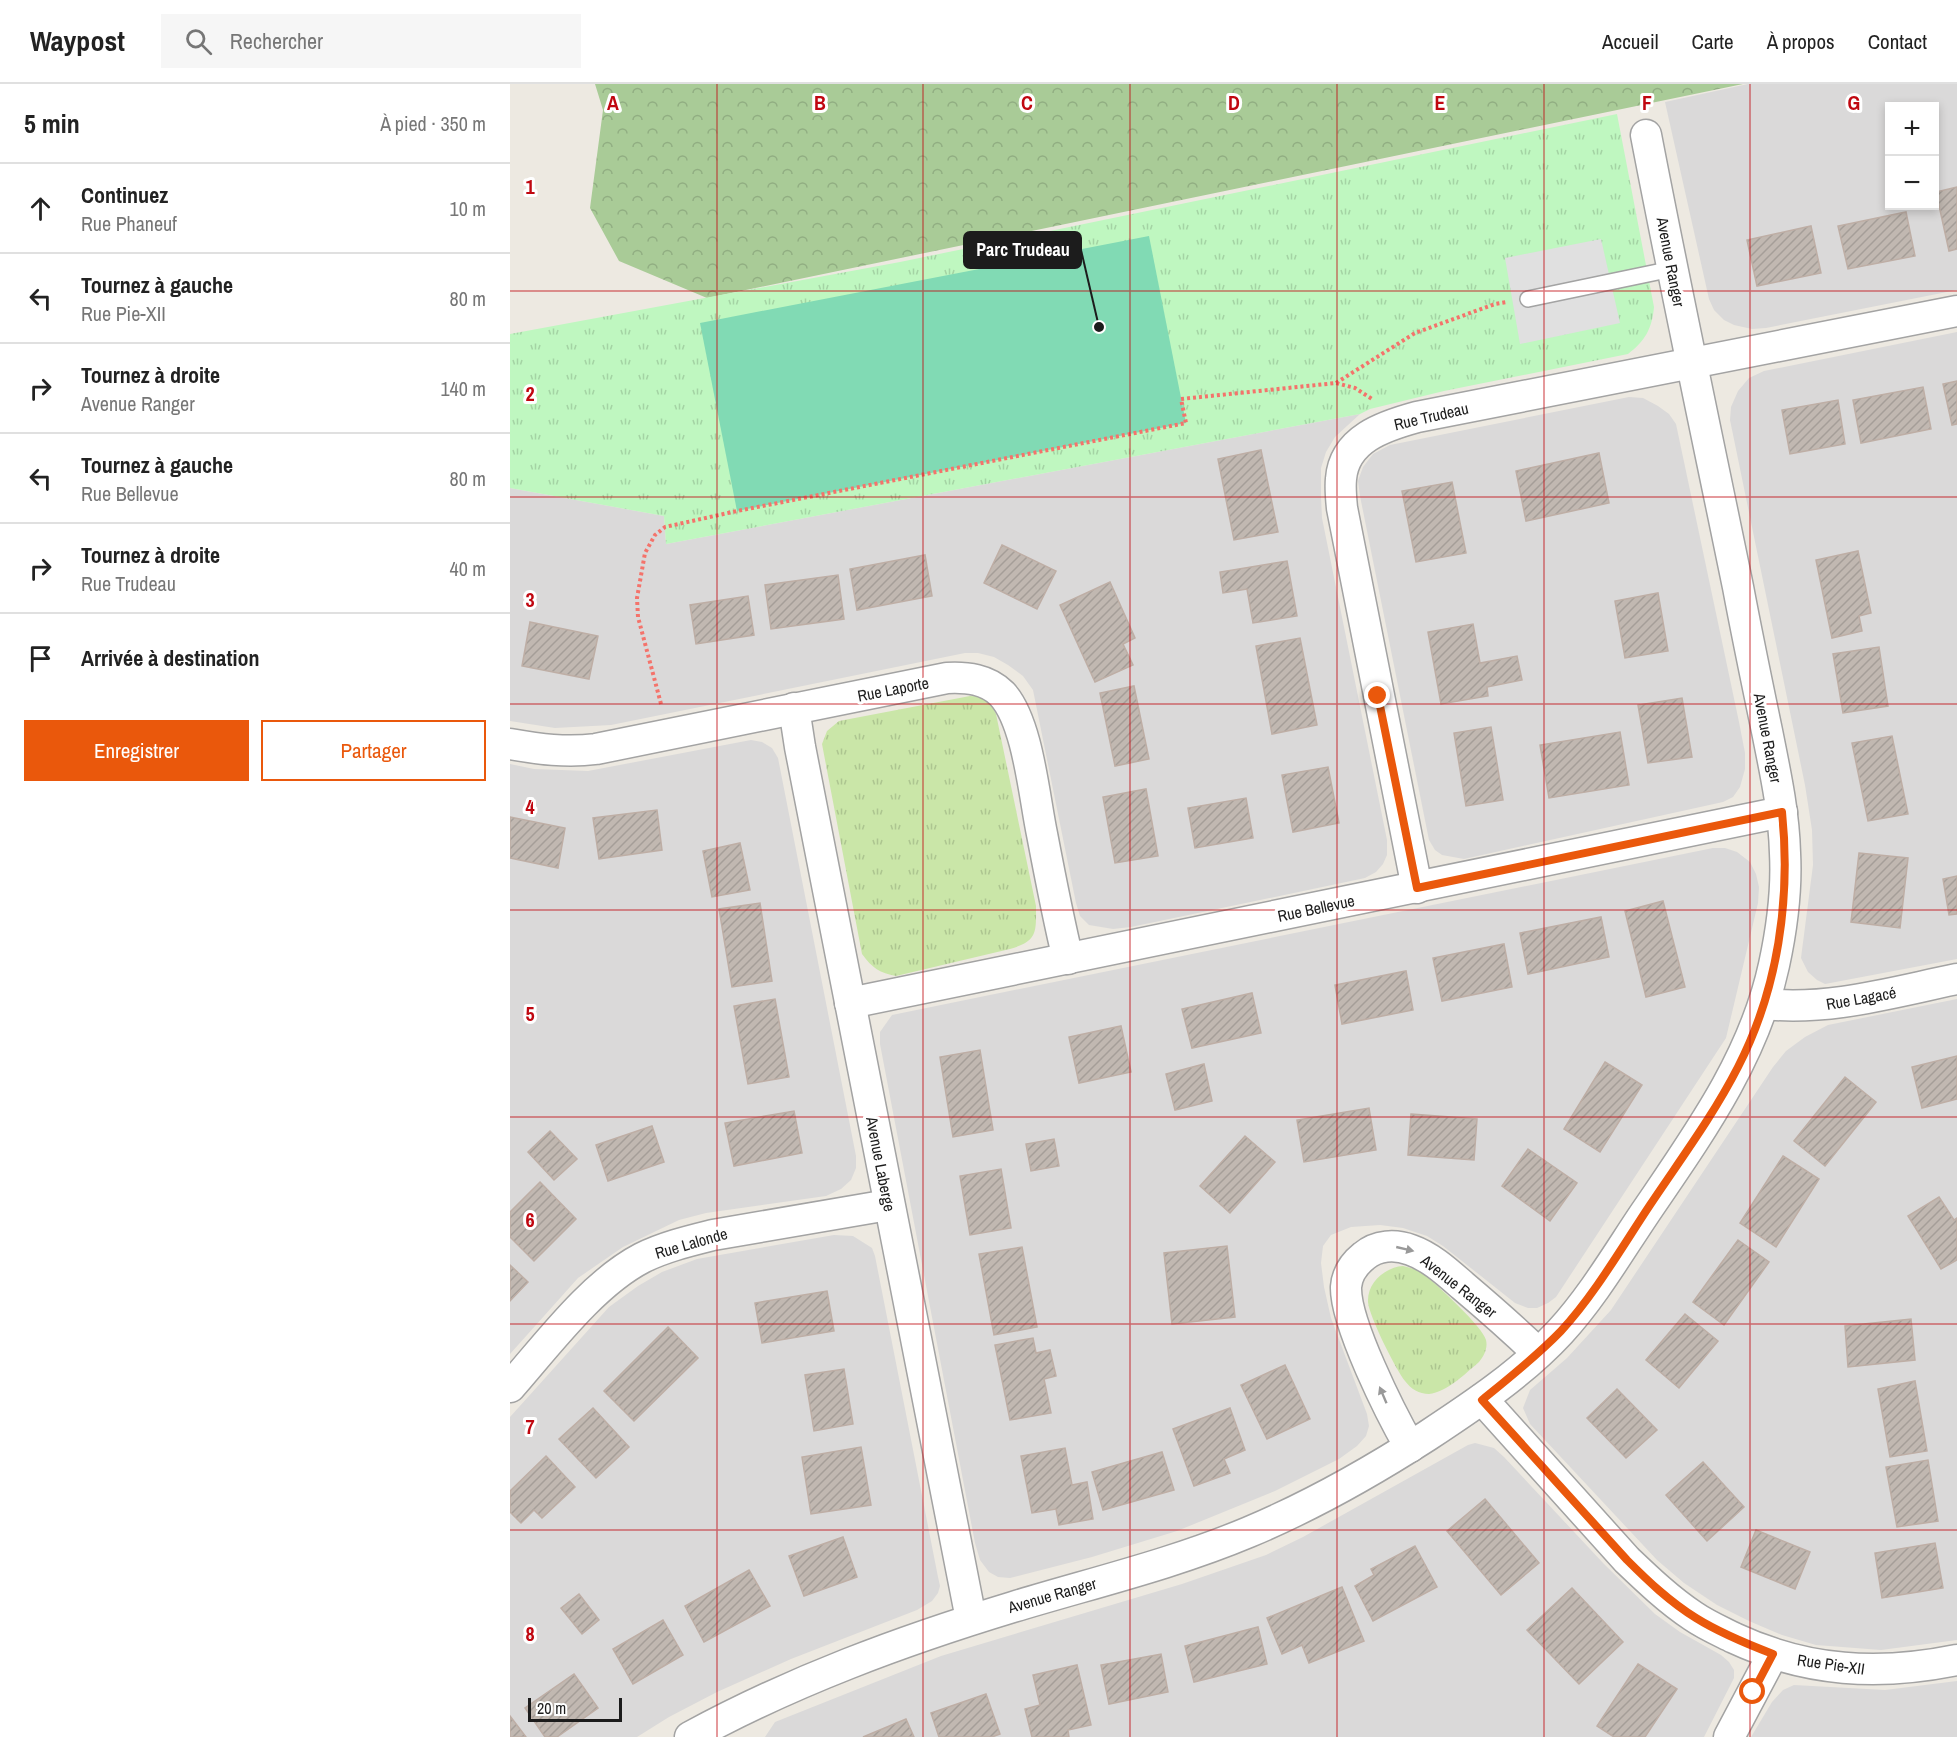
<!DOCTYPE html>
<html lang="fr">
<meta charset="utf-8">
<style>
:root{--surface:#fff;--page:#f6f6f6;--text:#222;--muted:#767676;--line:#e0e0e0;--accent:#ea580c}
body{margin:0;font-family:"Archivo Narrow",sans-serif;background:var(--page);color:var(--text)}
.controls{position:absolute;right:18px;top:18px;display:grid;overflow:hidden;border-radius:0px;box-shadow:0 3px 9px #0003}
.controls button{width:54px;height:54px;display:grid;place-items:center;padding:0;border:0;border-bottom:2px solid var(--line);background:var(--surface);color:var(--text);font:30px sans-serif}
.scale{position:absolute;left:18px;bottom:15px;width:94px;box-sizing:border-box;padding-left:6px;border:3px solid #1c1c1c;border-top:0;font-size:16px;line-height:21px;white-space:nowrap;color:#1c1c1c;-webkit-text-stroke:4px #fff;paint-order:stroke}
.stop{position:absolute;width:18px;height:18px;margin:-14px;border:4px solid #ea580c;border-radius:50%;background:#fff}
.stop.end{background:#ea580c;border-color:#fff;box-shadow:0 2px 6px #0008}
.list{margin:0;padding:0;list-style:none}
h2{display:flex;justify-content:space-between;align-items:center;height:78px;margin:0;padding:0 24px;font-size:26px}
h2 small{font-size:20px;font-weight:400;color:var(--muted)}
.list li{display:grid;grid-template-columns:39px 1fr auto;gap:18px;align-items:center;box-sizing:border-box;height:90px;padding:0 24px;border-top:2px solid var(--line)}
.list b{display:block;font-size:22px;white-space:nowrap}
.list p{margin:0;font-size:20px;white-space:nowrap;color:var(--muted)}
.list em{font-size:20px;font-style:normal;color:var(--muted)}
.actions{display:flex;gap:12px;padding:18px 24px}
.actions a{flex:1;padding:14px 0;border:2px solid var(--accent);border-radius:0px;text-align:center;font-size:21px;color:var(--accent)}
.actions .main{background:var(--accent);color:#fff}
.icon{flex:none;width:33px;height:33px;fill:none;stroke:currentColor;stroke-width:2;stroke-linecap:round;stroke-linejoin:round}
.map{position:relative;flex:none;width:1447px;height:1653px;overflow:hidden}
header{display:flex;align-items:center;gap:36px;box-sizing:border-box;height:84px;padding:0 30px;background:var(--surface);border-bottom:2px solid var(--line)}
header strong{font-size:28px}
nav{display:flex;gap:33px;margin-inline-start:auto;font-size:21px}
.search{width:420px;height:54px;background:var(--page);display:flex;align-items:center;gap:15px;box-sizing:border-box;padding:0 21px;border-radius:0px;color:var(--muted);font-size:22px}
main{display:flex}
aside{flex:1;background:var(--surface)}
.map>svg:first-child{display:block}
.residential{fill:#dad9d9;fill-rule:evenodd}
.grass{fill:url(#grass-tufts)}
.forest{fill:url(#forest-crowns)}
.park{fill:url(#park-tufts)}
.pitch{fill:#81dab4}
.parking{fill:#e0e0e0}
.building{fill:url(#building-hatch);stroke:#beaea5;stroke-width:1.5}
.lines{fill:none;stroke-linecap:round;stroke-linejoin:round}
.lane-casing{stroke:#a3a3a3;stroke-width:18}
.street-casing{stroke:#a3a3a3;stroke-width:33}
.path{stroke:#f4736b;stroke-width:4;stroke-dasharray:3 3;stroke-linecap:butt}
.lane{stroke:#fff;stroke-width:15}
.street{stroke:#fff;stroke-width:30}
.oneway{fill:#999}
.route{stroke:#ea580c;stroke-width:8}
.grid{fill:none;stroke:#c00710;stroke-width:1.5;stroke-opacity:0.55}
.labels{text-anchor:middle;stroke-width:6;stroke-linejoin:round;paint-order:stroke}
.street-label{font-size:16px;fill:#1c1c1c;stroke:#fff}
.grid-label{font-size:20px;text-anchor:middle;font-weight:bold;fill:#c00710;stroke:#fff;stroke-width:6;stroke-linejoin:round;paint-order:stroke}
.leader{fill:none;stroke:#1c1c1c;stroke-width:2}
.callout-dot{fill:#1c1c1c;stroke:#fff;stroke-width:2}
.callout{fill:#1c1c1c;stroke:#1c1c1c;stroke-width:2}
.callout-label{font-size:18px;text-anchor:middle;font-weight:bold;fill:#fff}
</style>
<header>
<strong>Waypost</strong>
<div class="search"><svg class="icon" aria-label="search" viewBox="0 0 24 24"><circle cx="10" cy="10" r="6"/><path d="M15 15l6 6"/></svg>Rechercher</div>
<nav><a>Accueil</a><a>Carte</a><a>À propos</a><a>Contact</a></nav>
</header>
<main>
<aside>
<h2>5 min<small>À pied · 350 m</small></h2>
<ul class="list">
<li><svg class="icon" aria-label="ahead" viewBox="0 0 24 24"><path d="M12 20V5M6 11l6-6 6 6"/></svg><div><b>Continuez</b><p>Rue Phaneuf</p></div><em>10 m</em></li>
<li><svg class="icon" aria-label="left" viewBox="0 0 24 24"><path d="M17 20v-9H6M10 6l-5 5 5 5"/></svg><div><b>Tournez à gauche</b><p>Rue Pie-XII</p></div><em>80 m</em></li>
<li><svg class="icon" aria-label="right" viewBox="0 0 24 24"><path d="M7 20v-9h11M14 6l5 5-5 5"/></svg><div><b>Tournez à droite</b><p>Avenue Ranger</p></div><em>140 m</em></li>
<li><svg class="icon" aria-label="left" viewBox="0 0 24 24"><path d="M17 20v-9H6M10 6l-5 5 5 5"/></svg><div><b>Tournez à gauche</b><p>Rue Bellevue</p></div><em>80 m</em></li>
<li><svg class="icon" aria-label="right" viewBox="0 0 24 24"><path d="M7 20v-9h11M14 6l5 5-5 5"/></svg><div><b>Tournez à droite</b><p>Rue Trudeau</p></div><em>40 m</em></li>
<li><svg class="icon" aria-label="arrive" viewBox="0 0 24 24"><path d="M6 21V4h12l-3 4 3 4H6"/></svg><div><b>Arrivée à destination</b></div></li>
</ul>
<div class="actions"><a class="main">Enregistrer</a><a>Partager</a></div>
</aside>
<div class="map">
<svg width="1447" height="1653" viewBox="0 0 1447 1653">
<defs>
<pattern id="grass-tufts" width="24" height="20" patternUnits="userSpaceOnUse" patternTransform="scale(1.5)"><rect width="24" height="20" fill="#cae6a8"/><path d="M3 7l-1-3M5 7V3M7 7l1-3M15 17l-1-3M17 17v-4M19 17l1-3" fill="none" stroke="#adc590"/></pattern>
<pattern id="forest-crowns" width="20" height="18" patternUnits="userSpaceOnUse" patternTransform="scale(1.5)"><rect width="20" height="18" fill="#a9cb97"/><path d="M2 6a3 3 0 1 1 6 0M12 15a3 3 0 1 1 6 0" fill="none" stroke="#91ae82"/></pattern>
<pattern id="park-tufts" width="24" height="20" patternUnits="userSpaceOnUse" patternTransform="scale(1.5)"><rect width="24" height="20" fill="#bff7c0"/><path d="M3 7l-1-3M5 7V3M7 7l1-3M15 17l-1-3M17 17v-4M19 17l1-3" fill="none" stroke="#a4d3a4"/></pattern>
<pattern id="building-hatch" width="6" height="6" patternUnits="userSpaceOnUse" patternTransform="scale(1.5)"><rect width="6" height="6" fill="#c1b8b1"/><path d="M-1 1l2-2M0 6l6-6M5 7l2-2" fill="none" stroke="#a59e98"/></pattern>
</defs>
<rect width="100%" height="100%" fill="#ede9e1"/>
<g class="residential">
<path d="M1238,0H1447V206L1256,244L1242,245L1224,241L1214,236L1204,226L1199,215L1155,18ZM1380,22H1424V122H1380Z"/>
<polygon points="1447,248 1447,875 1315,900 1307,896 1298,888 1291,874 1303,781 1302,746 1295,701 1220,336 1221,323 1228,307 1239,294 1254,287"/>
<polygon points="1119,313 1133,314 1148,322 1159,330 1166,340 1229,638 1235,669 1235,685 1230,703 1223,713 1213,718 954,775 932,771 925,766 919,756 850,412 848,397 853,383 863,370 880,361"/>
<polygon points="850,330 825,353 816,368 811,384 811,413 812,434 877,756 877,771 873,780 866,788 855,794 621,843 603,845 579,841 570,832 566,819 523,606 513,592 498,581 484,573 468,569 455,569 101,641 45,644 0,637 0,404 154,432 156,460"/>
<polygon points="241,656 252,658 262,664 268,674 346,1072 346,1084 341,1096 331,1105 316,1112 196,1129 169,1136 113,1163 68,1194 0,1270 0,680 24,685 78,687"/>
<polygon points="1203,764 1215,764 1227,768 1240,778 1246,790 1249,803 1248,819 1216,954 1046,1213 1038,1219 1027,1224 1018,1224 1005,1219 933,1162 917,1152 893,1144 870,1141 841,1143 821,1151 813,1162 811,1179 814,1203 821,1234 857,1330 859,1342 856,1352 847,1362 829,1375 765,1407 667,1447 582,1473 500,1494 488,1493 479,1488 470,1476 465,1459 370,960 370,948 382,931"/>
<polygon points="1447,915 1447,1556 1371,1566 1306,1561 1272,1551 1239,1537 1207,1521 1174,1499 1147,1476 1020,1340 1013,1324 1020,1306 1057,1274 1101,1226 1263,983 1276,967 1295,953 1318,941"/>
<polygon points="324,1151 343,1152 362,1164 365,1172 428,1493 430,1502 428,1509 422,1517 407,1526 281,1575 207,1608 159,1633 127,1653 0,1653 0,1333 99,1223 128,1202 152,1188 187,1175"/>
<polygon points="965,1359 984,1364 994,1373 1094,1480 1145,1530 1170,1548 1211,1571 1219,1578 1224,1586 1224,1594 1194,1653 255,1653 265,1638 431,1572 672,1500 756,1471 793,1453 958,1361"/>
<polygon points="1447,1597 1447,1653 1241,1653 1262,1618 1273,1606 1284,1601 1375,1606"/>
</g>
<g class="grass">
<path d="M460,612C474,612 480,617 486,630L526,822C526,848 528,857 500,865L386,892C370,889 362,884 352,870L312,660L317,647L329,637Z"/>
<path d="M893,1182C902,1184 908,1186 915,1191C927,1201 973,1243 976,1256C978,1264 974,1272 969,1278C956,1289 937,1308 919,1310C909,1310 901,1305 895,1297C886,1286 859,1232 858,1218C857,1198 876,1183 893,1182Z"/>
</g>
<polygon class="forest" points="85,0 1233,0 197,214 109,177 80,124 93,26"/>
<path class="park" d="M1107,30L1144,223C1142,245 1135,257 1118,270L934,307L860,325L850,330L156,460L154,432L0,404V250L390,178Z"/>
<polygon class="pitch" points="639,152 676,339 227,427 190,239"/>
<polygon class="parking" points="1091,155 1110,239 1010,260 995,174"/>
<g class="building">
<polygon points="1447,103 1447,165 1439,167 1426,108"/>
<polygon points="1396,128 1405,172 1338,185 1328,142"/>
<polygon points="1301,142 1311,189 1247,202 1237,156"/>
<polygon points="1447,297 1447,340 1442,341 1433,300"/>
<polygon points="1413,303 1421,345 1351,359 1343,316"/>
<polygon points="1328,316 1335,360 1280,370 1272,326"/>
<polygon points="751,366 768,448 724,456 708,375"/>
<polygon points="1089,369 1099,419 1016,437 1006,387"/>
<polygon points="942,398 956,469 906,478 892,407"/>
<polygon points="492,461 546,487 527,525 474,499"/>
<polygon points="1348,467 1361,529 1349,532 1352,547 1322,554 1306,476"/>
<polygon points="415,471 422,512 347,526 340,485"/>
<polygon points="777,477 787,532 743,539 737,505 713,509 710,488"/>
<polygon points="328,491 334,535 261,545 255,501"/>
<polygon points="600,498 625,554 613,560 623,581 585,598 550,521"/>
<polygon points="1148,509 1158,567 1115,574 1105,517"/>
<polygon points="238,512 244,551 186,560 180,521"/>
<polygon points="20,538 88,552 79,595 12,582"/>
<polygon points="963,540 970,579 1007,572 1012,596 977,603 978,612 931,620 918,548"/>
<polygon points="790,554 807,641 762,650 746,562"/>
<polygon points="1369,563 1378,622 1333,629 1323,570"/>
<polygon points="624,602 639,675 605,682 590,609"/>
<polygon points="1172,614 1182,673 1138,679 1128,621"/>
<polygon points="981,643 993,716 956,722 944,649"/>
<polygon points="1110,648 1119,701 1039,714 1030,661"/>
<polygon points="1382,652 1398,730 1358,737 1342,659"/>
<polygon points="818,683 829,739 783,748 772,691"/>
<polygon points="636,705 648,772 605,779 593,713"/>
<polygon points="736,714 743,754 685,764 678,724"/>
<polygon points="147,726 152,766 89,775 83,734"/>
<polygon points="0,733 55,744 48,784 0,774"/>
<polygon points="230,759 240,806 202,813 193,767"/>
<polygon points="1349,769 1398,774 1390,844 1341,838"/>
<polygon points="1447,792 1447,830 1439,831 1433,795"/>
<polygon points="1153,817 1175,903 1136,913 1115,827"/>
<polygon points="250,819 262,897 222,903 209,825"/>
<polygon points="1091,833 1099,873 1018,890 1010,849"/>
<polygon points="994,860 1002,903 932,917 923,874"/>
<polygon points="896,887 903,926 832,940 825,901"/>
<polygon points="742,909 751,949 682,964 672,925"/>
<polygon points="265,915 279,993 238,1000 224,922"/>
<polygon points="611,942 621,988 569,999 559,953"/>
<polygon points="470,966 483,1046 443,1053 430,973"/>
<polygon points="1447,972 1447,1015 1412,1024 1402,983"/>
<polygon points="1095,978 1132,1001 1090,1068 1054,1045"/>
<polygon points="694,980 702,1017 665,1026 656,990"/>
<polygon points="1335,993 1366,1018 1315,1082 1284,1057"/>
<polygon points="859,1024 866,1066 794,1078 787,1036"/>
<polygon points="284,1027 292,1069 224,1082 215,1039"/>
<polygon points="901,1030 967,1035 964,1076 898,1071"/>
<polygon points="142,1042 154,1078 98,1097 86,1061"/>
<polygon points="40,1047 67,1075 44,1096 18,1068"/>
<polygon points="735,1052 765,1078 720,1129 690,1102"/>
<polygon points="544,1055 549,1082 521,1087 516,1060"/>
<polygon points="1018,1065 1067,1099 1040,1137 992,1102"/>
<polygon points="1273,1072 1309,1095 1266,1163 1230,1139"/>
<polygon points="491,1085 501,1144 460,1151 450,1092"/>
<polygon points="30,1098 66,1135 24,1177 0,1153 0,1128"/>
<polygon points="1429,1113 1444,1136 1447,1134 1447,1176 1431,1185 1398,1132"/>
<polygon points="1228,1156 1259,1178 1214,1241 1183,1218"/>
<polygon points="717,1162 725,1233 662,1240 654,1169"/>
<polygon points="512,1163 527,1243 484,1251 469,1170"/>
<polygon points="0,1181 18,1198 0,1217"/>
<polygon points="317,1207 324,1247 252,1259 245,1219"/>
<polygon points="1175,1230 1208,1257 1169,1304 1136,1276"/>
<polygon points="1401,1235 1405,1276 1338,1283 1335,1242"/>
<polygon points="158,1243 188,1274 124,1337 94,1307"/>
<polygon points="523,1254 526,1269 540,1266 546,1292 534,1295 541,1329 500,1336 485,1261"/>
<polygon points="775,1281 800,1335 757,1355 731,1301"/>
<polygon points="334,1285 343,1340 304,1347 295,1291"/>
<polygon points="1405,1297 1417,1367 1380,1373 1368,1305"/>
<polygon points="1107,1305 1147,1346 1116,1374 1077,1334"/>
<polygon points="83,1324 119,1363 86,1394 49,1355"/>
<polygon points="720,1324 735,1366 714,1375 720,1389 684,1402 663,1345"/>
<polygon points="351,1363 361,1421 301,1430 292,1373"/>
<polygon points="555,1364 562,1401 577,1398 583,1435 549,1441 546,1425 522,1429 511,1372"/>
<polygon points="652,1368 664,1406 593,1426 582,1388"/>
<polygon points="36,1372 65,1403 32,1434 24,1426 11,1439 0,1428 0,1407"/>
<polygon points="1418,1376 1428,1437 1387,1443 1376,1383"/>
<polygon points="1193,1378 1234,1423 1197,1457 1156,1411"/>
<polygon points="975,1415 1029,1479 991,1511 937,1447"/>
<polygon points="1246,1446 1300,1468 1285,1505 1231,1483"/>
<polygon points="333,1453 347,1493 294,1512 279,1472"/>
<polygon points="1425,1459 1433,1504 1372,1514 1365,1469"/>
<polygon points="905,1462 927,1503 863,1537 845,1502 864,1491 861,1485"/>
<polygon points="239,1486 260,1522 194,1558 175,1522"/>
<polygon points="832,1503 854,1557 799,1579 792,1561 772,1570 757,1534"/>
<polygon points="1062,1504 1113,1558 1069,1600 1017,1546"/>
<polygon points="69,1510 89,1536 72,1550 51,1524"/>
<polygon points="153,1536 173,1571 123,1600 103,1565"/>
<polygon points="748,1543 757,1580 684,1598 675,1562"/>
<polygon points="651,1570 658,1608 599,1620 591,1581"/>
<polygon points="1128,1580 1167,1605 1135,1653 1104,1653 1087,1642"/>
<polygon points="567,1581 581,1641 558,1646 559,1653 522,1653 515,1625 530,1621 523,1591"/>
<polygon points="64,1590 88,1624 47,1653 35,1653 15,1624"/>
<polygon points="476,1610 490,1650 482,1653 429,1653 421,1629"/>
<polygon points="0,1632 16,1653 0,1653"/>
<polygon points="396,1635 404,1653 353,1653"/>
</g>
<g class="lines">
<defs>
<polyline id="lane" points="1018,215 1162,185"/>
<g id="street">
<polyline points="284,624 290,663 461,1535"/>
<path d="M0,660C29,665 56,669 86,665L437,594C457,593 477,595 492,610C518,638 524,712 532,750C540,792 548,834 558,875"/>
<path d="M907,804L832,424C831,414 830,404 831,395C834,355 874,342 907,333L1447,227"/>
<polyline points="340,919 1272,728"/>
<path d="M1254,920C1320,927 1383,908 1447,895"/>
<path d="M0,1303C37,1261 82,1200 132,1174C154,1163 179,1157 203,1151L378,1121"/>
<path d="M972,1315L1117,1476C1138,1496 1159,1516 1183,1532C1196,1541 1210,1547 1224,1554C1297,1588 1369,1592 1447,1576"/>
<path d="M900,1363C881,1330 835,1239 836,1203C837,1189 844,1180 854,1172C867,1161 885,1160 901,1166C921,1173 938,1189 953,1202C979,1224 1004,1246 1028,1269"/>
<path d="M180,1653C283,1597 391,1557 503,1523C582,1499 663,1480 739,1448C801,1422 861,1388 917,1352C964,1321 1012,1289 1050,1248C1083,1212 1108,1169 1135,1129C1188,1051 1244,974 1264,881C1272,844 1277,806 1275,769C1274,728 1265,687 1257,647C1247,599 1237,551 1228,503C1197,352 1165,202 1136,51"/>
<polyline points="1219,1653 1263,1570"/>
</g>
</defs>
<use href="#lane" class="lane-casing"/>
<use href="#street" class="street-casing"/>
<g class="path">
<polyline points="826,299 905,249 985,220 997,218"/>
<polyline points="151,620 128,533 127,514 135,469 145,451 155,443 227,427 676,339 671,315 826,299 845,304 862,315"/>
</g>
<use href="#lane" class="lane"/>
<use href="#street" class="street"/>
</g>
<defs><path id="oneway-solid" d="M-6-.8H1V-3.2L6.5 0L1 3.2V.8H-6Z" transform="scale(1.5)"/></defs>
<g class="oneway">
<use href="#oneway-solid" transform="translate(895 1165) rotate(13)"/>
<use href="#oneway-solid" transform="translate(873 1311) rotate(-113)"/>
</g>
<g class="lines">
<path class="route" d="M868,612L907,804L1272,728C1281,815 1268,905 1228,983C1203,1032 1170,1076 1140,1121C1112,1163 1085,1210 1051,1247C1027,1272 999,1294 972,1316L1117,1476C1138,1497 1160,1518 1186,1534C1210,1549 1237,1560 1263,1570L1243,1608"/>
</g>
<path class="grid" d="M207,0V1653M413,0V1653M620,0V1653M827,0V1653M1034,0V1653M1240,0V1653M0,207H1447M0,413H1447M0,620H1447M0,826H1447M0,1033H1447M0,1240H1447M0,1446H1447"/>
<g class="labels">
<g class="street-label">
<text transform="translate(1161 178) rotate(79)" y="6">Avenue Ranger</text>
<text transform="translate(921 332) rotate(-13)" y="6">Rue Trudeau</text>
<text transform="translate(383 605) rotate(-11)" y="6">Rue Laporte</text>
<text transform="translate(1258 654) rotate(79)" y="6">Avenue Ranger</text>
<text transform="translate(806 824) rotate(-12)" y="6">Rue Bellevue</text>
<text transform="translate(1351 914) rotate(-10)" y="6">Rue Lagacé</text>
<text transform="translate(371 1080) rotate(79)" y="6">Avenue Laberge</text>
<text transform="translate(181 1159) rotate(-16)" y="6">Rue Lalonde</text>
<text transform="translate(949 1202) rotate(38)" y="6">Avenue Ranger</text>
<text transform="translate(542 1511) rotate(-16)" y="6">Avenue Ranger</text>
<text transform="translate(1321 1580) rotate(8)" y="6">Rue Pie-XII</text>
</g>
</g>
<g class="grid-label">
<text x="103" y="26">A</text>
<text x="310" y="26">B</text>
<text x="517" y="26">C</text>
<text x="724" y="26">D</text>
<text x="930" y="26">E</text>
<text x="1137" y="26">F</text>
<text x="1344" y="26">G</text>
<text x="20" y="110">1</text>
<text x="20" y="317">2</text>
<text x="20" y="523">3</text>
<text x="20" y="730">4</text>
<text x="20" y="937">5</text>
<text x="20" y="1143">6</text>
<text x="20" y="1350">7</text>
<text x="20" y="1557">8</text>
</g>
<path class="leader" d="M589 243L571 166"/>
<circle class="callout-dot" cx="589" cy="243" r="6"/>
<rect class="callout" x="454" y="148" width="117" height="36" rx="6"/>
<g class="callout-label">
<text x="513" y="172">Parc Trudeau</text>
</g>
</svg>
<div class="controls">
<button>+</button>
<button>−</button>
</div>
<div class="scale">20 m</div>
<div class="stop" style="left:1243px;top:1608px"></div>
<div class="stop end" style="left:868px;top:612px"></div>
</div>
</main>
